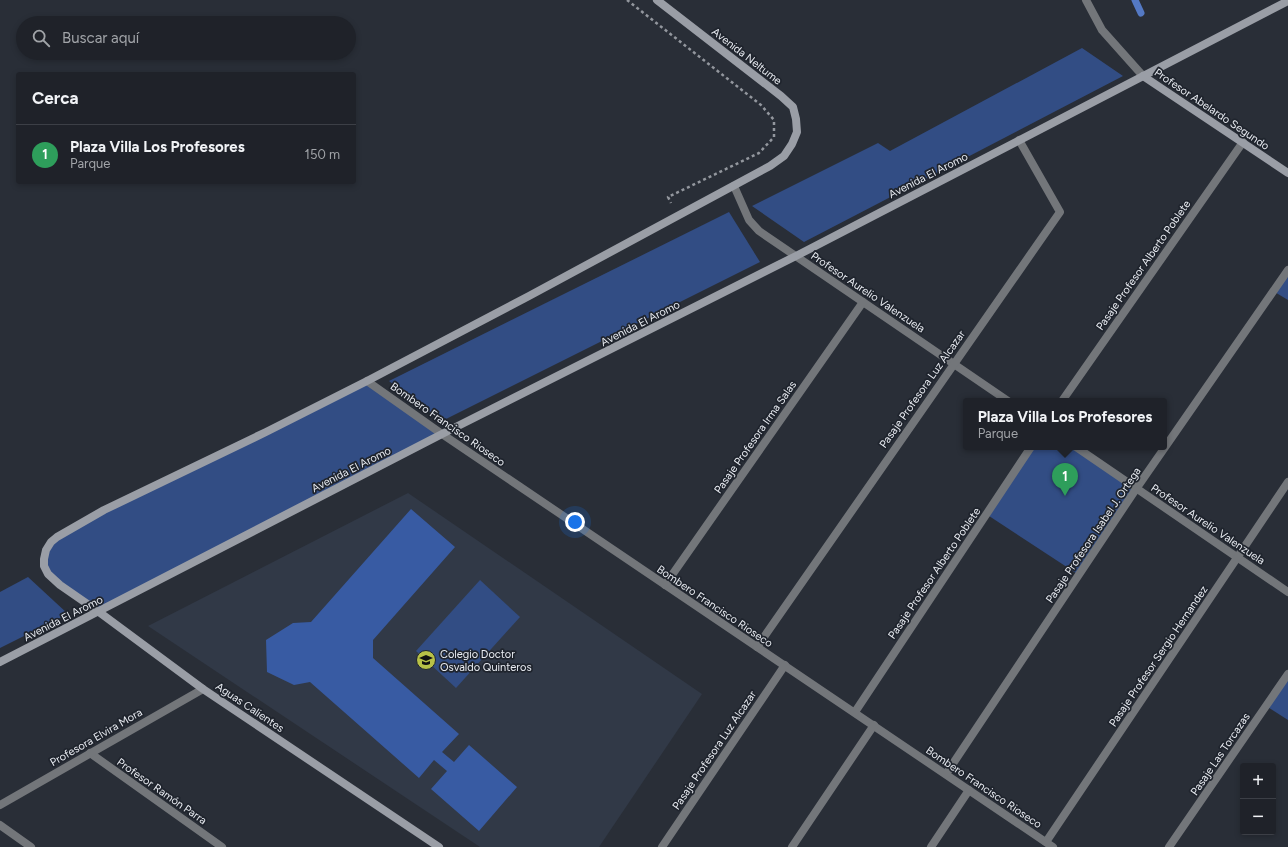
<!DOCTYPE html>
<html lang="es">
<meta charset="utf-8">
<style>
:root{--surface:#1f2229;--page:#272a31;--text:#f1f3f6;--muted:#a1a4a8;--line:#3c3f46;--accent:#bca0f2}
body{margin:0;font-family:Figtree,sans-serif;background:var(--page);color:var(--text)}
.controls{position:absolute;right:12px;bottom:12px;display:grid;overflow:hidden;border-radius:4px;box-shadow:0 2px 6px #0003}
.controls button{width:36px;height:36px;display:grid;place-items:center;padding:0;border:0;border-bottom:1px solid var(--line);background:var(--surface);color:var(--text);font:20px sans-serif}
.you{position:absolute;left:575px;top:522px;width:14px;height:14px;margin:-10px;border:3px solid #fff;border-radius:50%;background:#1a73e8;box-shadow:0 0 0 6px #1a73e833}
.badge{display:grid;place-items:center;width:26px;height:26px;border-radius:50%;background:var(--accent);color:#fff;font-size:13px;font-weight:700}
.pin{position:absolute;translate:-50% -33px;filter:drop-shadow(0 1px 2px #0008)}
.pin::after{content:'';position:absolute;top:21px;width:14px;height:12px;background:inherit;clip-path:polygon(0 0,100% 0,50% 100%)}
.popup{position:absolute;left:963px;top:398px;width:204px;height:52px;box-sizing:border-box;display:grid;place-content:center;border-radius:4px;background:var(--surface);filter:drop-shadow(0 1px 3px #0005);font-size:13px;white-space:nowrap;color:var(--muted)}
.popup b{font-size:15px;color:var(--text)}
.popup::after{content:'';position:absolute;left:50%;top:100%;margin-left:-8px;border:8px solid transparent;border-top-color:var(--surface)}
.list{margin:0;padding:0;list-style:none}
h2{display:flex;justify-content:space-between;align-items:center;height:52px;margin:0;padding:0 16px;font-size:17px}
h2 small{font-size:13px;font-weight:400;color:var(--muted)}
.list li{display:grid;grid-template-columns:26px 1fr auto;gap:12px;align-items:center;box-sizing:border-box;height:60px;padding:0 16px;border-top:1px solid var(--line)}
.list b{display:block;font-size:15px;white-space:nowrap}
.list p{margin:0;font-size:13px;white-space:nowrap;color:var(--muted)}
.list em{font-size:13px;font-style:normal;color:var(--muted)}
.icon{flex:none;width:22px;height:22px;fill:none;stroke:currentColor;stroke-width:2;stroke-linecap:round;stroke-linejoin:round}
.map{position:relative;flex:none;width:1288px;height:847px;overflow:hidden}
.search{position:absolute;background:var(--surface);box-shadow:0 2px 6px #0003;left:16px;top:16px;width:340px;height:44px;display:flex;align-items:center;gap:10px;box-sizing:border-box;padding:0 14px;border-radius:22px;color:var(--muted);font-size:15px}
.panel{position:absolute;background:var(--surface);box-shadow:0 2px 6px #0003;left:16px;top:72px;width:340px;height:112px;border-radius:4px}
.map>svg:first-child{display:block}
.built{fill:#313947}
.green{fill:#324d84}
.lines{fill:none;stroke-linecap:round;stroke-linejoin:round}
.stream{stroke:#5479c4;stroke-width:7}
.building{fill:#385ba3}
.path{stroke:#93979e;stroke-width:2.5;stroke-dasharray:3 3;stroke-linecap:butt}
.lane{stroke:#73767a;stroke-width:8}
.street{stroke:#73767a;stroke-width:8}
.secondary{stroke:#9a9ea6;stroke-width:8}
.labels{text-anchor:middle;stroke-width:3.5;stroke-linejoin:round;paint-order:stroke}
.street-label{font-size:11px;fill:#eaedf3;stroke:#1f242d}
.poi-label{font-size:11px;fill:#eaedf3;stroke:#1f242d;text-anchor:start}
</style>
<div class="map">
<svg width="1288" height="847" viewBox="0 0 1288 847">
<rect width="100%" height="100%" fill="#292e37"/>
<polygon class="built" points="408,493 702,694 599,847 480,847 148,626"/>
<g class="green">
<polygon points="1082,48 1123,76 804,242 752,206 878,143 890,151"/>
<polygon points="729,212 760,262 442,421 389,381"/>
<polygon points="1288,270 1288,300 1273,291"/>
<polygon points="367,381 442,434 99,612 54,580 44,559 57,537"/>
<polygon points="1031,447 1076,447 1136,489 1079,575 986,514"/>
<polygon points="28,577 68,614 0,648 0,592"/>
<polygon points="480,580 520,617 456,688 416,651"/>
<polygon points="1288,674 1288,720 1266,706"/>
</g>
<g class="lines">
<polyline class="stream" points="1135,0 1141,13"/>
</g>
<polygon class="building" points="411,509 455,547 373,640 373,658 459,734 442,752 454,762 469,745 517,787 479,831 431,789 447,771 434,760 419,778 310,682 294,685 267,672 266,640 293,623 311,622"/>
<g class="lines">
<polyline class="path" points="627,0 761,105 774,120 774,137 759,153 668,197 671,203"/>
<polyline class="lane" points="1086,0 1102,30 1143,76"/>
<g class="street">
<polyline points="734,186 749,220 759,231 1008,401"/>
<polyline points="367,381 442,434 1053,847"/>
<polyline points="1062,401 1243,142"/>
<polyline points="1076,447 1288,592"/>
<polyline points="665,585 863,302"/>
<polyline points="757,647 1060,212 1019,140"/>
<polyline points="855,712 1031,447"/>
<polyline points="90,753 222,847"/>
<polyline points="946,774 1136,489 1288,270"/>
<polyline points="0,805 203,689"/>
<polyline points="0,825 31,847"/>
<polyline points="1046,842 1288,482"/>
<polyline points="662,847 785,665"/>
<polyline points="792,847 874,725"/>
<polyline points="931,847 969,790"/>
<polyline points="1169,847 1288,674"/>
</g>
<g class="secondary">
<polyline points="1143,76 1288,173"/>
<polyline points="0,662 442,434 796,256 1288,1"/>
<polyline points="439,847 203,689 99,612 60,585 48,574 44,566 44,559 46,550 51,542 57,537 104,510 266,432 367,381 529,296 770,166 784,156 792,144 797,132 796,119 793,107 781,96 657,0"/>
</g>
</g>
<defs>
<symbol id="school-disc" viewBox="-11 -11 22 22"><circle r="9.5" fill="#b8c147" stroke="#1f242d"/><path d="M0-5L7-2L0 1L-7-2ZM-4 1L0 2.5L4 1V4Q0 6-4 4Z" fill="#111"/></symbol>
</defs>
<g fill-rule="evenodd">
<use href="#school-disc" x="415" y="649" width="22" height="22"/>
</g>
<g class="labels">
<g class="street-label">
<text transform="translate(747 56) rotate(38)" y="4">Avenida Neltume</text>
<text transform="translate(1212 109) rotate(34)" y="4">Profesor Abelardo Segundo</text>
<text transform="translate(928 175) rotate(-27)" y="4">Avenida El Aromo</text>
<text transform="translate(1143 265) rotate(-55)" y="4">Pasaje Profesor Alberto Poblete</text>
<text transform="translate(868 292) rotate(34)" y="4">Profesor Aurelio Valenzuela</text>
<text transform="translate(640 323) rotate(-27)" y="4">Avenida El Aromo</text>
<text transform="translate(922 389) rotate(-55)" y="4">Pasaje Profesora Luz Alcazar</text>
<text transform="translate(448 424) rotate(35)" y="4">Bombero Francisco Rioseco</text>
<text transform="translate(755 437) rotate(-55)" y="4">Pasaje Profesora Irma Salas</text>
<text transform="translate(351 469) rotate(-27)" y="4">Avenida El Aromo</text>
<text transform="translate(1208 524) rotate(34)" y="4">Profesor Aurelio Valenzuela</text>
<text transform="translate(1093 535) rotate(-56)" y="4">Pasaje Profesora Isabel J. Ortega</text>
<text transform="translate(934 573) rotate(-56)" y="4">Pasaje Profesor Alberto Poblete</text>
<text transform="translate(715 606) rotate(34)" y="4">Bombero Francisco Rioseco</text>
<text transform="translate(63 618) rotate(-27)" y="4">Avenida El Aromo</text>
<text transform="translate(1158 656) rotate(-56)" y="4">Pasaje Profesor Sergio Hernandez</text>
<text transform="translate(250 707) rotate(34)" y="4">Aguas Calientes</text>
<text transform="translate(96 737) rotate(-30)" y="4">Profesora Elvira Mora</text>
<text transform="translate(714 750) rotate(-56)" y="4">Pasaje Profesora Luz Alcazar</text>
<text transform="translate(1220 754) rotate(-56)" y="4">Pasaje Las Torcazas</text>
<text transform="translate(984 787) rotate(34)" y="4">Bombero Francisco Rioseco</text>
<text transform="translate(162 791) rotate(35)" y="4">Profesor Ramón Parra</text>
</g>
<g class="poi-label">
<text x="440" y="658">Colegio Doctor<tspan x="440" dy="13">Osvaldo Quinteros</tspan></text>
</g>
</g>
</svg>
<div class="controls">
<button>+</button>
<button>−</button>
</div>
<div class="you"></div>
<div class="pin badge" style="left:1065px;top:496px;background:#2e9e5b">1</div>
<div class="popup"><b>Plaza Villa Los Profesores</b>Parque</div>
<div class="search"><svg class="icon" aria-label="search" viewBox="0 0 24 24"><circle cx="10" cy="10" r="6"/><path d="M15 15l6 6"/></svg>Buscar aquí</div>
<section class="panel">
<h2>Cerca<small></small></h2>
<ul class="list">
<li><span class="badge" style="background:#2e9e5b">1</span><div><b>Plaza Villa Los Profesores</b><p>Parque</p></div><em>150 m</em></li>
</ul>
</section>
</div>
